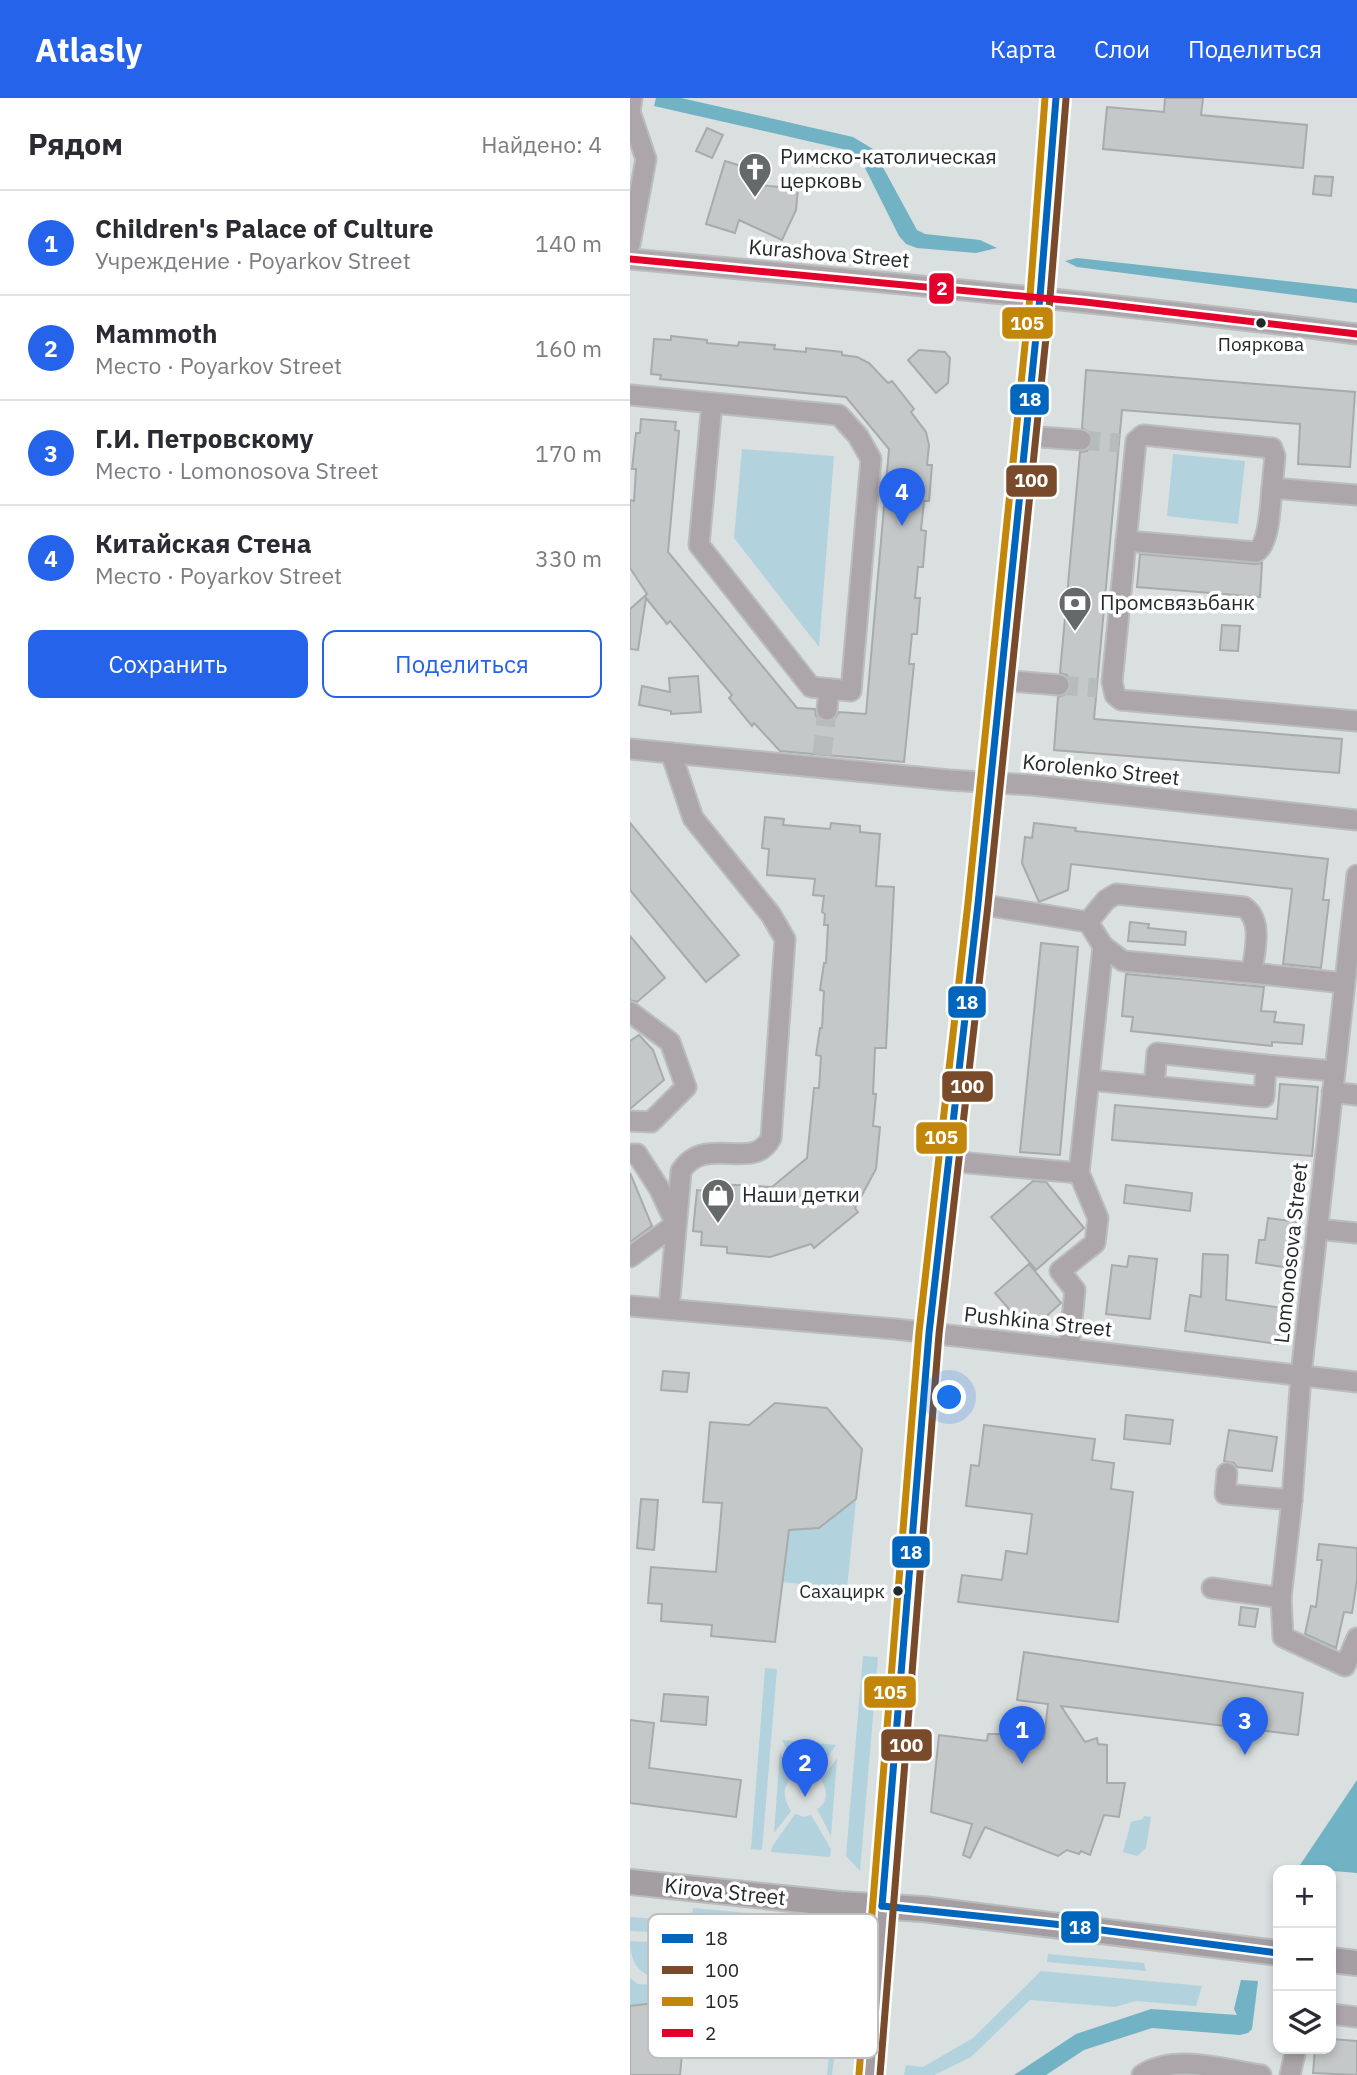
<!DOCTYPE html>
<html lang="ru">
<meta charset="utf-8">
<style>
:root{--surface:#fff;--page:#f7f7f7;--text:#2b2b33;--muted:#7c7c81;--line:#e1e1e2;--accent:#2563eb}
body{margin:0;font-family:"IBM Plex Sans",sans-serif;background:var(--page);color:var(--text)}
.controls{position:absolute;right:21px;bottom:21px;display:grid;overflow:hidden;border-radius:14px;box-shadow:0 4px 10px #0003}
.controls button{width:63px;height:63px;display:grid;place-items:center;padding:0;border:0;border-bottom:2px solid var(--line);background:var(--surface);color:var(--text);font:35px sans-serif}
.you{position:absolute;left:320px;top:1300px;width:24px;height:24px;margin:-18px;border:5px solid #fff;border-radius:50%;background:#1a73e8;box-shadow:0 0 0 10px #1a73e833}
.badge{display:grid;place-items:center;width:46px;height:46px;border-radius:50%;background:var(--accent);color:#fff;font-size:23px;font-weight:700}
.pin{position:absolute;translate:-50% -58px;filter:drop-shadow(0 2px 4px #0008)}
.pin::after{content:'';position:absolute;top:37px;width:24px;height:21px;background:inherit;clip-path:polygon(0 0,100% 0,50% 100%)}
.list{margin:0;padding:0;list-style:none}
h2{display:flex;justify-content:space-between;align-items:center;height:91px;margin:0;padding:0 28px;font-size:30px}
h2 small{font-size:23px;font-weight:400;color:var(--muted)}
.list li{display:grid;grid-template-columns:46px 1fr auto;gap:21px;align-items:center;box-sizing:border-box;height:105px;padding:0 28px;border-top:2px solid var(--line)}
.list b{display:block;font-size:26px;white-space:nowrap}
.list p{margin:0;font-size:23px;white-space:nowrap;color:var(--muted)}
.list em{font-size:23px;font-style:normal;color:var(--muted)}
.actions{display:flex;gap:14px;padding:21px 28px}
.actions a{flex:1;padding:16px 0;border:2px solid var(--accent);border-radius:14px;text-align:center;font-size:24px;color:var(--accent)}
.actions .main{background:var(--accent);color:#fff}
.icon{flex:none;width:38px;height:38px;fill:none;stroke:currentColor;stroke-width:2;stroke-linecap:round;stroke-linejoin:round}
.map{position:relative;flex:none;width:727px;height:1977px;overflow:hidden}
header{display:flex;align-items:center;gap:42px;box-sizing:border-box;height:98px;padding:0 35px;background:var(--accent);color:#fff}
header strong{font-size:33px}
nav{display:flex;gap:38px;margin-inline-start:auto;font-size:24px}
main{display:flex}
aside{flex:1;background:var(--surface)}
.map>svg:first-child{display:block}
.green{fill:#b2d3de}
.water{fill:#71b2c4}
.building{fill:#c5c8c9;stroke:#a7abac;stroke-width:2}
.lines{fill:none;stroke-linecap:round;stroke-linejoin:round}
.minor-tunnel{stroke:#b6bbbc;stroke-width:19;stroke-dasharray:19 10;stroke-linecap:butt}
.minor-casing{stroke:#babdbe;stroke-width:23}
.major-casing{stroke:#babdbe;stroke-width:28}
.minor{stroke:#aca5aa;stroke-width:19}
.major{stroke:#a49ea3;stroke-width:24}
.bus-1-casing{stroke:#fff;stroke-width:12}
.bus-2-casing{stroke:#fff;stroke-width:12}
.bus-3-casing{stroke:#fff;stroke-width:12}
.bus-4-casing{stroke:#fff;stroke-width:12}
.bus-1{stroke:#0065bd;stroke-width:7}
.bus-2{stroke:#7a4b2a;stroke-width:7}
.bus-3{stroke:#c2870a;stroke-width:7}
.bus-4{stroke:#e4002b;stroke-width:7}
.bus-dot{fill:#25292a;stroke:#fff;stroke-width:2.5}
.labels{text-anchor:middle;stroke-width:7;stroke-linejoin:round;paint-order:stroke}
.bus-label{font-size:19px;fill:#25292a;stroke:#fff}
.poi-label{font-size:21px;fill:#25292a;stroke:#fff;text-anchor:start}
.street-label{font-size:21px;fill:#25292a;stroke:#fff}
.key{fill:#fff;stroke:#bebfbf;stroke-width:2}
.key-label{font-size:19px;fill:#25292a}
.line-badge{stroke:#fff;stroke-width:2.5}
.badge-label{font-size:19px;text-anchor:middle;font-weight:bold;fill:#fff}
</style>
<header>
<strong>Atlasly</strong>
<nav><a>Карта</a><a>Слои</a><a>Поделиться</a></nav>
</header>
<main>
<aside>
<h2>Рядом<small>Найдено: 4</small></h2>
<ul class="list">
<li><span class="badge">1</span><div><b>Children's Palace of Culture</b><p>Учреждение · Poyarkov Street</p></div><em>140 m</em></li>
<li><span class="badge">2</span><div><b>Mammoth</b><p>Место · Poyarkov Street</p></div><em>160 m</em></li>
<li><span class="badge">3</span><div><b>Г.И. Петровскому</b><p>Место · Lomonosova Street</p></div><em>170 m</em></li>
<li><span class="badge">4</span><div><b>Китайская Стена</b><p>Место · Poyarkov Street</p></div><em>330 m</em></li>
</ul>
<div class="actions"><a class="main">Сохранить</a><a>Поделиться</a></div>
</aside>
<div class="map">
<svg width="727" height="1977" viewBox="0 0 727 1977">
<rect width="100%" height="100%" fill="#dadfe0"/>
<g class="green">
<polygon points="112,351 204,358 189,549 104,440"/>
<polygon points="543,356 615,363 608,426 537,418"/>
<polygon points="226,1401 217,1491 152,1484 159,1432 189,1430"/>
<polygon points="233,1558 248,1559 230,1773 216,1758"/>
<polygon points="135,1570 147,1571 132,1752 121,1751"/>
<polygon points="152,1642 206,1647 184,1679 182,1674 169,1675"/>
<path d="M150,1654L162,1680C151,1689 154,1702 161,1713L144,1735Z"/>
<path d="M207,1660L201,1738L187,1711C198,1705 198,1692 191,1682Z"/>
<polygon points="165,1716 174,1719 181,1717 201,1751 200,1759 141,1754 142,1749"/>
<polygon points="514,1718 521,1719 516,1750 507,1758 493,1754 501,1724 513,1721"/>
<polygon points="63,1810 183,1821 181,1830 62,1817"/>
<polygon points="0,1819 43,1822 42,1835 0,1833"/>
<path d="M0,1843L34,1845L30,1857L32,1865L40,1867L39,1882C14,1881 0,1869 0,1843Z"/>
<polygon points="418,1856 514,1865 516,1873 417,1864"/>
<polygon points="216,1866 202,1977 197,1977 208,1867"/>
<polygon points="411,1873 572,1888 566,1908 506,1903 485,1909 400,1902 341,1959 304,1977 274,1977 276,1967 293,1969 343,1940"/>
<polygon points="0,1880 8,1886 25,1887 116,1884 115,1896 0,1908"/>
<path d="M165,1887L193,1890L187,1961L174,1960C173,1949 170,1944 160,1939Z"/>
</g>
<g class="water">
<polygon points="26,0 51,0 223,39 243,51 287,132 295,136 350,142 367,150 346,155 287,150 276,146 269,138 234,68 229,60 217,52 24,8"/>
<polygon points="447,160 727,191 727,205 447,169 435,163"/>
<polygon points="727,1682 727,1775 668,1770"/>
<polygon points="611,1882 628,1883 622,1931 618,1935 610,1937 522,1930 454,1952 416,1977 384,1977 446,1936 521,1911 607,1917 604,1911"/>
</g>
<g class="building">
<polygon points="535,0 573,0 571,17 677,27 673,70 473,51 477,9 534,14"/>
<polygon points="77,30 93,37 82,60 66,53"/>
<polygon points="95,63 124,72 120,86 168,91 166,112 152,142 109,122 105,135 76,126"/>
<polygon points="685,78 703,79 701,98 683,96"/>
<polygon points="41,238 77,242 77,245 108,248 109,244 145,247 144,251 176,254 176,250 212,254 212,257 227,259 239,265 258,285 262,283 284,311 281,314 296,334 299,347 297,367 302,367 299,403 294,403 291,432 296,433 293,469 288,469 285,500 290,500 287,536 282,536 279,566 284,566 274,664 150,653 124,625 122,628 99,600 102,597 40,523 37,526 16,500 8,552 0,551 0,511 17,496 0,470 0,402 4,403 6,371 2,371 6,335 10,335 11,321 46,324 45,332 49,333 38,454 167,610 185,611 186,618 195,624 203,623 209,614 236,616 259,351 216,299 30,281 31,277 21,276 24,241 41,242"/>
<polygon points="289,252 315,254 320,260 318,285 306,295 278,262"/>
<polygon points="456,272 725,294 720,369 668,366 670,326 492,312 464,621 712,641 709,675 424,652 428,599 439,595 441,587 437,577 430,575 450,354 457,353 463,344 462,336 452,330"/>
<polygon points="510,456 625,466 632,465 630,499 507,489"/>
<polygon points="592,527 610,528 608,553 590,552"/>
<polygon points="68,578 71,614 41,616 41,613 9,607 12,588 40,594 39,580"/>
<polygon points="135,719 154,721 153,727 200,731 201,725 230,728 230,734 250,736 246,788 264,789 256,950 245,950 243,996 246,996 243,1028 250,1029 246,1071 225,1110 228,1114 184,1150 181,1146 140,1159 97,1155 97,1149 71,1147 72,1134 63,1133 67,1092 76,1093 77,1090 86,1091 87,1086 142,1089 177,1060 184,990 189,990 191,958 186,957 190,930 192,930 194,893 190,892 194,865 196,865 198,827 194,827 195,816 192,814 194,798 183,797 185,781 137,777 139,751 132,750"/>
<polygon points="0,725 109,857 76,884 0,792"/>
<polygon points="404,725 446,730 445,733 698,761 693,802 699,802 691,870 653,866 662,791 441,766 438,792 409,804 392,765 395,739 402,740"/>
<polygon points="500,824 519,826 518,830 556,834 555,847 498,843"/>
<polygon points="0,838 35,880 7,904 0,902"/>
<polygon points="411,845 448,849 430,1057 390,1054"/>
<polygon points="496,876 634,889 631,913 646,914 644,924 674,927 672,946 642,944 642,948 501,933 503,919 492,918"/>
<polygon points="9,937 23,952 34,982 0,1011 0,943"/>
<polygon points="650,986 688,989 682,1058 482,1042 485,1007 647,1021"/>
<polygon points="0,1075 22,1128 0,1144"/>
<polygon points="403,1083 416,1084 454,1130 406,1172 361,1119"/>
<polygon points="496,1087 562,1095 560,1113 494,1105"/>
<polygon points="638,1120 668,1124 662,1170 626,1165 629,1142 635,1142"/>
<polygon points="573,1156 598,1157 596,1202 653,1210 648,1246 555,1233 560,1197 571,1199"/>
<polygon points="499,1158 527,1161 520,1221 476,1216 482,1167 497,1169"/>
<polygon points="399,1166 431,1205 399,1234 365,1195"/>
<polygon points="33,1273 59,1275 57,1294 31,1292"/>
<polygon points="145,1305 197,1310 232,1351 226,1401 189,1430 159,1432 145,1544 81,1538 82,1527 31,1523 32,1506 18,1505 21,1469 86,1474 92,1405 73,1404 80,1324 119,1327"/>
<polygon points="496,1317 543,1322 540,1346 494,1341"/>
<polygon points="354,1327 465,1341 462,1362 484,1365 481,1391 503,1394 488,1524 328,1504 332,1477 372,1482 376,1453 397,1456 402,1416 336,1408 341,1367 349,1368"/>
<polygon points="599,1332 647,1339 642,1373 607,1369 604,1365 594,1363"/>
<polygon points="11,1401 28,1402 24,1452 7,1450"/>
<polygon points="689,1446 727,1450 727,1482 722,1515 714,1514 706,1550 675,1536 681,1508 686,1509 692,1462 687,1462"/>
<polygon points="611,1509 628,1511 625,1529 609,1527"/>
<polygon points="394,1554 673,1595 668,1637 431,1608 455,1644 467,1640 468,1646 477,1647 477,1685 495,1685 489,1719 474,1717 460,1757 451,1753 449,1756 437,1752 428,1758 355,1729 340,1760 333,1757 342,1726 301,1714 309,1637 357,1643 358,1636 374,1636 375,1641 414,1641 418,1606 387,1602"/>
<polygon points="34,1596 78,1599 76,1627 31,1623"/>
<polygon points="0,1622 24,1625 19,1670 111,1682 106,1719 0,1705"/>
<polygon points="57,1901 50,1977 0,1977 0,1908"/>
<polygon points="701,1941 727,1943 727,1977 683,1975 685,1951 701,1951"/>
</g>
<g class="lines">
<g class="minor-tunnel">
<polyline points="451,342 489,345"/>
<polyline points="429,587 467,590"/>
<polyline points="192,657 197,612"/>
</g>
<defs>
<g id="minor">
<polyline points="0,146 16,61 0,14 2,0"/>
<path d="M0,161C243,183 485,205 727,236"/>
<polyline points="0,297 209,317 228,338 241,361 221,593 181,589 69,447 82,305"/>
<polyline points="396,338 451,342"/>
<polyline points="642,390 645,358 642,350 513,337 506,343 482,584 485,597 491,602 727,623"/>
<path d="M496,443L626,454C640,445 640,407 642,390L727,397"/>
<polyline points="370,582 429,587"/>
<polyline points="197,612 199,591"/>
<polyline points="0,651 319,682 402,687 727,722"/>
<polyline points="727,777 671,1277 662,1402 651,1500 653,1539 715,1568 727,1540"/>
<path d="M348,806L458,824L476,802L486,796L614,809C634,823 624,854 622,875L714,885"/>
<polyline points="458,824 473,848 493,863 622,875"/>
<polyline points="0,914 40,944 56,989 21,1024 0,1023"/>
<polyline points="460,982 634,999 636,967 704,973"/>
<polyline points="524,988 527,955 636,967"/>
<polyline points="702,994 727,997"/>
<polyline points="0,1056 7,1056 29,1090 46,1126 0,1159"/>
<polyline points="317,1063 449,1075"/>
<polyline points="687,1131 727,1135"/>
<polyline points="0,1208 265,1231 727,1284"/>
<path d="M39,1211L51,1073C75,1035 124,1075 141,1040L155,841L141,817L63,720L41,655"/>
<polyline points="439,1251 445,1192 430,1173 465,1145 468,1120 449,1075 473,848"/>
<polyline points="597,1375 595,1396 662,1402"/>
<polyline points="582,1490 651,1500"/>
<polyline points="701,1916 727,1919"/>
<path d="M512,1977C545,1955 595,1972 631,1977"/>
<polyline points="660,1977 666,1951"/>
</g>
<g id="major">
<polyline points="0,1784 210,1806 293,1811 648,1855"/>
<polyline points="701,1862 727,1865"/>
<polyline points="239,1977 299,1235 348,806 410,199 426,0"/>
</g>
</defs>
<use href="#minor" class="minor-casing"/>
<use href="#major" class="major-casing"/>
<use href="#minor" class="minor"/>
<use href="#major" class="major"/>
<defs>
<g id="bus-1">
<polyline points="252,1808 299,1235 348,806 410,199 426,0"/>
<polyline points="252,1808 433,1827 648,1855"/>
</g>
<polyline id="bus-2" points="250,1977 309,1236 358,807 420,200 436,1"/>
<polyline id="bus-3" points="229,1976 289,1234 338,805 400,198 415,0"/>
<polyline id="bus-4" points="0,161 455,204 727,236"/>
</defs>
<use href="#bus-1" class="bus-1-casing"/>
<use href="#bus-2" class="bus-2-casing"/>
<use href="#bus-3" class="bus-3-casing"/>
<use href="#bus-4" class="bus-4-casing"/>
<use href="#bus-1" class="bus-1"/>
<use href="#bus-2" class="bus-2"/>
<use href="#bus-3" class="bus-3"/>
<use href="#bus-4" class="bus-4"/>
</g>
<defs>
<symbol id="church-pin" viewBox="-11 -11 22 30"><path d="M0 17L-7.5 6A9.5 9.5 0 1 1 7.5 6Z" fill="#64696a" stroke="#fff"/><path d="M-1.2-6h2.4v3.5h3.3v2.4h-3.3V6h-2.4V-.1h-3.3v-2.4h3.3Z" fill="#fff"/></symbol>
<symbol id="bank-pin" viewBox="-11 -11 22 30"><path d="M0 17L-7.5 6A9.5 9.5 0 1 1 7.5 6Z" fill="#64696a" stroke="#fff"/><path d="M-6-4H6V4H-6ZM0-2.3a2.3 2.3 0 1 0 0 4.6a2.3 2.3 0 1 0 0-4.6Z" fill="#fff"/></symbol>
<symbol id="shop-pin" viewBox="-11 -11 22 30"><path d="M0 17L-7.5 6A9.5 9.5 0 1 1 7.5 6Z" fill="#64696a" stroke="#fff"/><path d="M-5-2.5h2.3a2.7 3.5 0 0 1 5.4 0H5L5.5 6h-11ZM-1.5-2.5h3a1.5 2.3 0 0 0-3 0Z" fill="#fff"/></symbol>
</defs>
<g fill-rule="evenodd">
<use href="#church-pin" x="106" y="52" width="38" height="52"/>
<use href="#bank-pin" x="426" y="486" width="38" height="52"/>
<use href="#shop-pin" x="69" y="1078" width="38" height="52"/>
</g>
<g class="bus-dot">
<circle cx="631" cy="225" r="6"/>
<circle cx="268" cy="1493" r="6"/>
</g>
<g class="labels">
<g class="bus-label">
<text x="631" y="253">Пояркова</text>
<text x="255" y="1500" text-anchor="end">Сахацирк</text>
</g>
<g class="poi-label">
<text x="150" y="66">Римско-католическая<tspan x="150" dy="24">церковь</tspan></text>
<text x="470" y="512">Промсвязьбанк</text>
<text x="112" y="1104">Наши детки</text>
</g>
<g class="street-label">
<text transform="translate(199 156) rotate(5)" y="7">Kurashova Street</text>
<text transform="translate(471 672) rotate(6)" y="7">Korolenko Street</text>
<text transform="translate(661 1155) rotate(-84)" y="7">Lomonosova Street</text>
<text transform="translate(408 1224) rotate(6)" y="7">Pushkina Street</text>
<text transform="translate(95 1794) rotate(6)" y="7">Kirova Street</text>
</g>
</g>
<rect x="18" y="1816" width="230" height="144" rx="10" class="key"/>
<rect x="32" y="1836" width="31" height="9" fill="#0065bd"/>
<rect x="32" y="1868" width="31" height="8" fill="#7a4b2a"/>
<rect x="32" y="1899" width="31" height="9" fill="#c2870a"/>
<rect x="32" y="1931" width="31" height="8" fill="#e4002b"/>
<g class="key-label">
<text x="75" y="1847">18</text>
<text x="75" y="1879">100</text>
<text x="75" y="1910">105</text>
<text x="75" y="1942">2</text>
</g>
<g class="line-badge">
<rect x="298" y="174" width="27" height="33" rx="7" fill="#e4002b"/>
<rect x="371" y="208" width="53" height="34" rx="7" fill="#c2870a"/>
<rect x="379" y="285" width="41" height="33" rx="7" fill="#0065bd"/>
<rect x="375" y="366" width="53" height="34" rx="7" fill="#7a4b2a"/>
<rect x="317" y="887" width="40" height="34" rx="7" fill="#0065bd"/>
<rect x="311" y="972" width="53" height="33" rx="7" fill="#7a4b2a"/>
<rect x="285" y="1023" width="53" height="34" rx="7" fill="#c2870a"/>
<rect x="261" y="1437" width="40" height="34" rx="7" fill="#0065bd"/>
<rect x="233" y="1577" width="54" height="34" rx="7" fill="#c2870a"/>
<rect x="250" y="1630" width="53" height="34" rx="7" fill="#7a4b2a"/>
<rect x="430" y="1812" width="40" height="34" rx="7" fill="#0065bd"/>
</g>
<g class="badge-label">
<text x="312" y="197">2</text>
<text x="397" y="232">105</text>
<text x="400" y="308">18</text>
<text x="401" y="389">100</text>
<text x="337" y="911">18</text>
<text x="337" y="995">100</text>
<text x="311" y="1046">105</text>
<text x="281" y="1461">18</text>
<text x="260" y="1601">105</text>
<text x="276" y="1654">100</text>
<text x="450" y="1836">18</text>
</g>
</svg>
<div class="controls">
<button>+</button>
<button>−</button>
<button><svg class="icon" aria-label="layers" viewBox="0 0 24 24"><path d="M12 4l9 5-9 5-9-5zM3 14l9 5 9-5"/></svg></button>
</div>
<div class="you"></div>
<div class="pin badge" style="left:392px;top:1666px">1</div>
<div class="pin badge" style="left:175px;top:1699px">2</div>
<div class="pin badge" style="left:615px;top:1657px">3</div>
<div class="pin badge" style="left:272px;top:428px">4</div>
</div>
</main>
